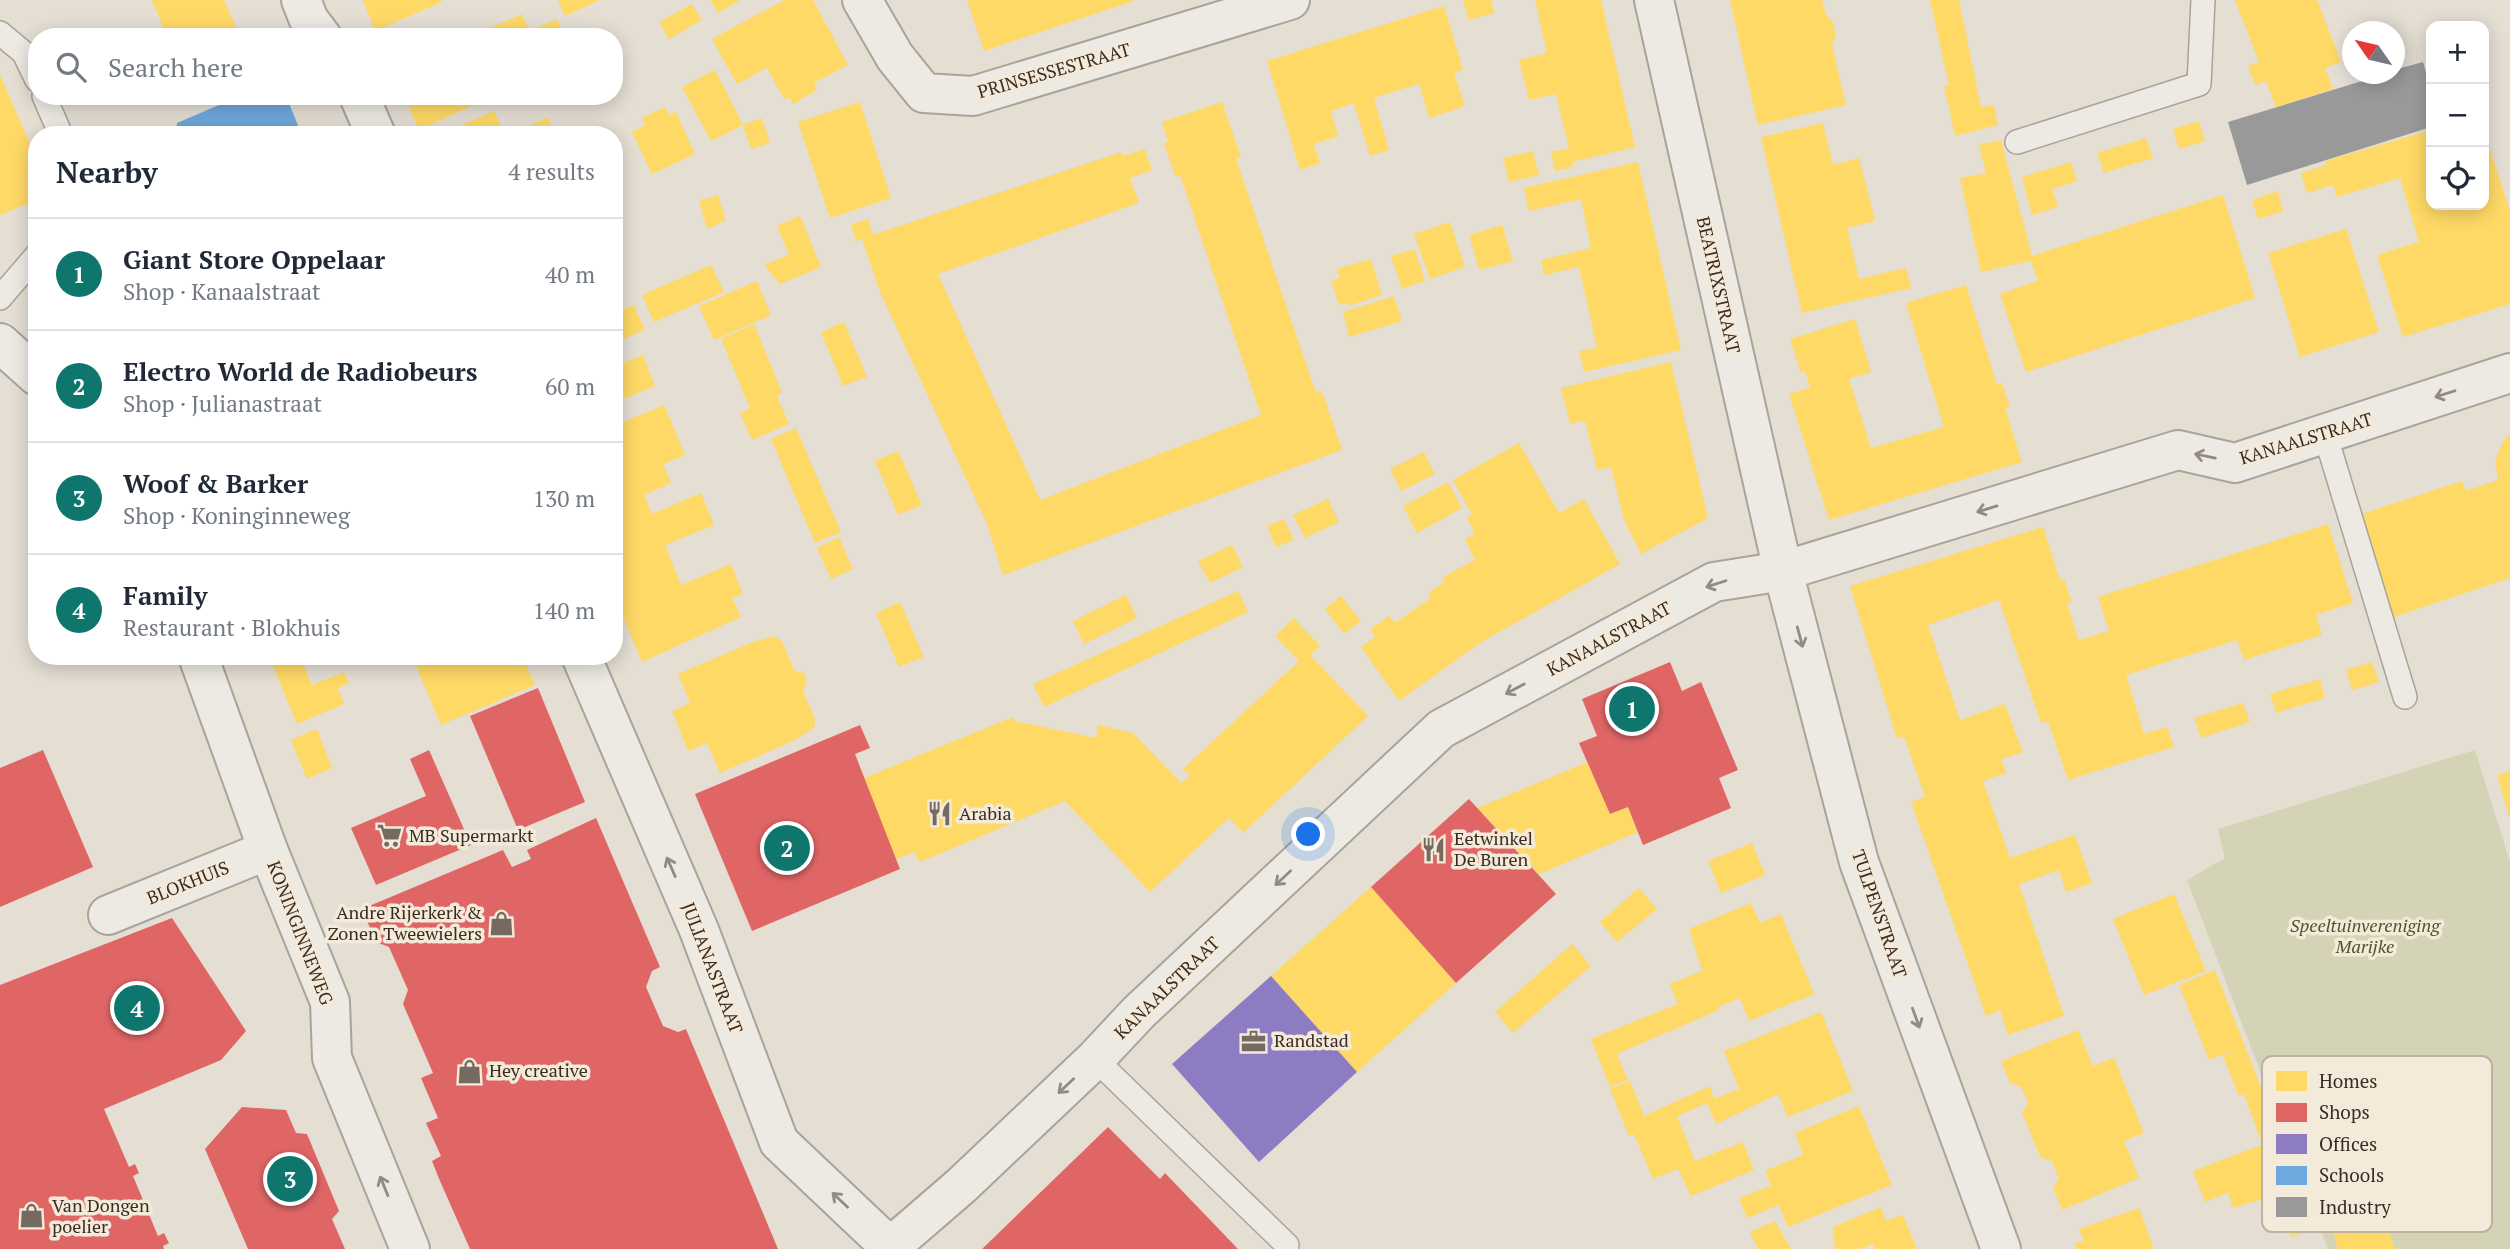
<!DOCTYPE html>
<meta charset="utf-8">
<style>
:root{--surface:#fff;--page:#f2f2f3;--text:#1f2937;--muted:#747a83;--line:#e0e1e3;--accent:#0f766e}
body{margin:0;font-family:"PT Serif",serif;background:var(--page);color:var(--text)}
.controls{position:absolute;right:21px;top:21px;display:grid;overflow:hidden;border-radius:14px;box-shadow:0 4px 18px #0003}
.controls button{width:63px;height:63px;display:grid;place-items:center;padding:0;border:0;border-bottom:2px solid var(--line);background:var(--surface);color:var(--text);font:35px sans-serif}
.compass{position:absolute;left:2342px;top:21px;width:63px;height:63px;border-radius:50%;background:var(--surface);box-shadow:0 4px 18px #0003;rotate:304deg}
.you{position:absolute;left:1309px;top:835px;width:24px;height:24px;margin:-18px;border:5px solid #fff;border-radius:50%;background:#1a73e8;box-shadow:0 0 0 10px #1a73e833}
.badge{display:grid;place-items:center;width:46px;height:46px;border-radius:50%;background:var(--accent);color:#fff;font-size:23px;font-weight:700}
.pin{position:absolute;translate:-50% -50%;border:4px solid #fff;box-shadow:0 2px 7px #0006}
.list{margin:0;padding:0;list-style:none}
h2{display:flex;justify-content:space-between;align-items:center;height:91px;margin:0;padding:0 28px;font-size:30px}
h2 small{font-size:23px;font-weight:400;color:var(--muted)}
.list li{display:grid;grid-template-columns:46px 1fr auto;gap:21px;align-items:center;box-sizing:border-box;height:112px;padding:0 28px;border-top:2px solid var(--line)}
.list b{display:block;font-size:26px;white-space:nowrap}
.list p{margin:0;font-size:23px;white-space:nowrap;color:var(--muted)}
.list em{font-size:23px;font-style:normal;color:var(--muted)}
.icon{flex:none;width:38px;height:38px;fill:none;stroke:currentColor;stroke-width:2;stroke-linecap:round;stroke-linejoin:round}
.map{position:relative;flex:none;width:2510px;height:1249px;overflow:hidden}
.search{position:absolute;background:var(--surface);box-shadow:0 4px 18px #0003;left:28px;top:28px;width:595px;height:77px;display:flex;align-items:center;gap:18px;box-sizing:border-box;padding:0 24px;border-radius:28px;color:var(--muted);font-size:26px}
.panel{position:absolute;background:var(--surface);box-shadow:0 4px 18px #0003;left:28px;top:126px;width:595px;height:539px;border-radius:28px}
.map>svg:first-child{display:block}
.green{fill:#d5d3b6}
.homes{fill:#ffd966}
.shops{fill:#e06666}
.offices{fill:#8e7cc3}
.schools{fill:#6fa8dc}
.industry{fill:#999}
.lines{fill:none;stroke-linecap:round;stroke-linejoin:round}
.lane-casing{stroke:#aaa39b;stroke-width:26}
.street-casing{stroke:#aaa39b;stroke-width:42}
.lane{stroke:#ede9e3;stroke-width:23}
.street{stroke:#ede9e3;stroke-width:38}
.oneway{stroke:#948a82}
.labels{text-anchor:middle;stroke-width:7;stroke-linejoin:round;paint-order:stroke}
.street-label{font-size:18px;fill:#3a2c22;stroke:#f4eada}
.poi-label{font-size:18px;fill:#3a2c22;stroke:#f4eada;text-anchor:start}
.park-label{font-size:18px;font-style:italic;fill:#4e552a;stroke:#f4eada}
.key{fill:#f4eada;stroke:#bcb1a3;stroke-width:2}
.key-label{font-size:19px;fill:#3a2c22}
</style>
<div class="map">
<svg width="2510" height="1249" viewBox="0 0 2510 1249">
<rect width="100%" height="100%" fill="#e4ded3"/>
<polygon class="green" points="2475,750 2510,862 2510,1249 2328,1249 2187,880 2225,858 2218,829"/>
<g class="homes">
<polygon points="152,0 224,0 240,37 167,37"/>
<polygon points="363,0 441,0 442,2 375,31"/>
<polygon points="558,0 600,0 565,16"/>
<polygon points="710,0 740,0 718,13"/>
<polygon points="784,0 813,0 848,65 814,83 817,90 793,104 789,97 784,99 767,68 737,84 712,39"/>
<polygon points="967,0 1134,0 1134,1 984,51"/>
<polygon points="1463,0 1491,0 1494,13 1469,20"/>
<polygon points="1535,0 1601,0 1635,147 1572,162 1573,167 1555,171 1551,152 1569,148 1556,94 1529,100 1519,60 1547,53"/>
<polygon points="1730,0 1822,0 1826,15 1833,22 1836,37 1832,45 1846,105 1758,125"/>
<polygon points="1930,0 1959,0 1981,107 1994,105 1998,125 1955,136 1944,86 1949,85"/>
<polygon points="2235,0 2317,0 2341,62 2325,68 2333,89 2276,107 2266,81 2255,85 2248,66 2259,62"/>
<polygon points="692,4 702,20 669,39 659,22"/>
<polygon points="1444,6 1463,70 1454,73 1465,106 1429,118 1419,84 1374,98 1389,150 1370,156 1354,103 1331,111 1338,136 1314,144 1320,163 1300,170 1267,61"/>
<polygon points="522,14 529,31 557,19 565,37 469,37"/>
<polygon points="459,27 463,37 436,37"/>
<polygon points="715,70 743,125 711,141 682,87"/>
<polygon points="0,75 37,160 37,200 0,215"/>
<polygon points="404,96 493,96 419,130"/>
<polygon points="860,102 891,198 830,218 798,122"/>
<polygon points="1222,102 1241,157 1236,159 1316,393 1322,391 1342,450 1003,575 987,524 880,292 862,239 856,241 851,225 868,219 873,235 1121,152 1123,156 1145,149 1152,170 1130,178 1139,203 938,274 1040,500 1261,415 1180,175 1175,176 1164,143 1168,141 1162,122"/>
<polygon points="665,107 669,115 676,112 695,154 652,174 632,132 645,125 642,118"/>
<polygon points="494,111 505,135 439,135"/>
<polygon points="548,117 555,135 509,135"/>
<polygon points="762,118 770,143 751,149 743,125"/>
<polygon points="2199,121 2205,141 2179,149 2173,129"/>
<polygon points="1823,123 1833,165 1859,158 1871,204 1875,221 1847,228 1859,279 1906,268 1911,288 1802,313 1761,137"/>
<polygon points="2431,130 2431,205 2484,205 2484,131 2510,211 2510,304 2403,337 2377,255 2419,242 2400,178 2337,197 2333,185 2307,193 2301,173 2327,165 2325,161"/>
<polygon points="2146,138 2153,158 2104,173 2097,153"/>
<polygon points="2001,140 2032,256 2223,195 2255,298 2026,372 2000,294 2038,281 2031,261 1981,272 1960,178 1986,173 1979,145"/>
<polygon points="1533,151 1539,175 1509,182 1503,158"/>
<polygon points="1638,162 1681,350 1584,372 1579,351 1597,348 1579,267 1544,275 1541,260 1591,248 1581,199 1529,211 1524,188"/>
<polygon points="2071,162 2077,181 2052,189 2058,207 2032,215 2022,177"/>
<polygon points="2278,191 2283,211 2258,219 2252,200"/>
<polygon points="718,195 726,220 707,229 699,201"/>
<polygon points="800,216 821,267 780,284 764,265 789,255 777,226"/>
<polygon points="1450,222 1465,267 1430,279 1414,234"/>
<polygon points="1502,225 1513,261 1479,270 1469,235"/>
<polygon points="2346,229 2379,332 2300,357 2268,253"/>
<polygon points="1415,249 1425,281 1402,289 1391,256"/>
<polygon points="1371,259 1382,295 1348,306 1347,303 1339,305 1331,280 1340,278 1337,269"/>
<polygon points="711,265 724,292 654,322 642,295"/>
<polygon points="757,281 771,315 714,340 699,306"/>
<polygon points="1966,285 1997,385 2002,383 2010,407 2005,408 2022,462 1829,520 1789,394 1810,387 1805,371 1801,373 1790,339 1855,319 1871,372 1849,379 1871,448 1944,427 1906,303"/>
<polygon points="1394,296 1402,321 1349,337 1343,312"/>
<polygon points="634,305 645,330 614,343 614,313"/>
<polygon points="844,322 867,377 843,386 821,332"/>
<polygon points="754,324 782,393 777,396 789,424 752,440 740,413 750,408 721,339"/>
<polygon points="643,355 655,386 614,403 614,366"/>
<polygon points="1671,362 1708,518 1641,554 1624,520 1611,467 1597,470 1585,421 1570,424 1561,388"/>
<polygon points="664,405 685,455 663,464 671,483 644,495 652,514 701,493 714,525 665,545 681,585 731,564 743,594 732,598 741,617 642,662 614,596 614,426"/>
<polygon points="796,428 841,532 815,543 771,439"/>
<polygon points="2510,433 2510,578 2394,617 2359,515 2462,481 2466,491 2498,480 2495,461 2501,445"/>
<polygon points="1519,443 1559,513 1584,499 1620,564 1480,643 1399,701 1361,647 1375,637 1370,629 1389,616 1395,623 1431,598 1428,593 1445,581 1443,577 1475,560 1465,539 1475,534 1467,518 1472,515 1453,480"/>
<polygon points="898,451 922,505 898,515 875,461"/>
<polygon points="1424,452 1435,474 1401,491 1390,469"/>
<polygon points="1448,482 1462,508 1417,533 1403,506"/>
<polygon points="1328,499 1339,522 1305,538 1293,515"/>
<polygon points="1284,519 1294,540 1276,547 1267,526"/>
<polygon points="2328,524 2353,603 2316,615 2322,635 2244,660 2237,640 2126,675 2144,734 2167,727 2174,747 2068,780 2048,721 2041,723 1999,600 1928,625 1960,720 2005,704 2015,732 2023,752 2001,759 2006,773 1983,781 2010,858 2075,835 2092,883 2066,892 2059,870 2019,884 2064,1016 2008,1035 2000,1010 1986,1016 1911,802 1925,797 1904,736 1897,739 1850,586 2043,527 2060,580 2064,579 2072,602 2067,604 2079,640 2109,631 2098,597"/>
<polygon points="839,537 853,569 831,579 817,548"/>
<polygon points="1232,545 1243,567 1210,583 1198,561"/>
<polygon points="1238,591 1248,612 1044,707 1033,684"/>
<polygon points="1126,595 1137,618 1084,644 1073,621"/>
<polygon points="1341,596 1361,621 1344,634 1325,609"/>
<polygon points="900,602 924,657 899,667 876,613"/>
<polygon points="1294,618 1320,646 1310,655 1368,716 1243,833 1229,818 1150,892 1065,801 920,862 914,852 896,859 864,778 1013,717 1015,721 1096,738 1098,725 1133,733 1181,783 1190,776 1183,769 1299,661 1275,636"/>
<polygon points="774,636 782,641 794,670 804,673 807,682 803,691 815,719 814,728 795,740 720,773 707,743 688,751 672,711 690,703 678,674 753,642"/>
<polygon points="269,656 300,656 312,685 344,672 349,683 338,688 344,704 297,724"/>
<polygon points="412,656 522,656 535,685 441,725"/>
<polygon points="2372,662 2379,682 2352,690 2346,670"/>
<polygon points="2320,679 2325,698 2276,713 2270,694"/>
<polygon points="2243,703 2250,722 2201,738 2194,718"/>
<polygon points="317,729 332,768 307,779 291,740"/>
<polygon points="1588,762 1610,814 1628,807 1638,832 1539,874 1477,808"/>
<polygon points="2510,771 2510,816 2509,816 2497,775"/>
<polygon points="1752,843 1765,875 1721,893 1708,861"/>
<polygon points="1371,887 1456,983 1357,1072 1271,976"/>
<polygon points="1639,888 1657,909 1617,942 1600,922"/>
<polygon points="2174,894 2206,971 2144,995 2113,919"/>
<polygon points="1751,903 1760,923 1781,914 1814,994 1749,1021 1740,998 1718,1007 1719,1010 1617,1054 1628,1080 1610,1087 1591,1039 1678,1004 1670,984 1702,971 1689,929"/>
<polygon points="1572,944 1591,966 1513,1033 1495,1012"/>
<polygon points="2215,970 2279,1133 2261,1141 2244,1094 2239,1096 2223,1056 2237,1049 2209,1060 2179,985"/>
<polygon points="1821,1012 1853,1091 1788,1117 1778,1094 1716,1124 1707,1103 1677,1116 1695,1161 1743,1142 1754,1170 1691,1196 1678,1169 1653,1179 1634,1134 1629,1136 1610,1089 1630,1081 1644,1116 1710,1086 1714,1099 1739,1089 1724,1051"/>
<polygon points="2078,1030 2093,1066 2114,1058 2144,1133 2124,1141 2139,1178 2062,1210 2053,1188 2059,1179 2055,1169 2052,1161 2041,1158 2022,1113 2028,1103 2025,1095 2021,1087 2010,1083 2001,1061"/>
<polygon points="2314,1079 2326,1120 2352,1112 2395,1249 2338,1249 2287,1087"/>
<polygon points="1859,1106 1892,1185 1788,1227 1779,1205 1747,1218 1739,1198 1771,1186 1765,1171 1803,1155 1795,1133"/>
<polygon points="2272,1141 2292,1190 2233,1208 2228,1193 2205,1202 2193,1171"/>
<polygon points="2306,1197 2314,1230 2291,1237 2281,1204"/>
<polygon points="1881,1207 1886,1221 1903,1215 1917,1249 1875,1249 1873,1244 1860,1249 1835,1249 1833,1227"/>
<polygon points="2139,1208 2154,1249 2077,1249 2075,1243 2084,1241 2079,1229"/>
<polygon points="1775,1221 1791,1249 1758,1249 1750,1232"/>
</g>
<g class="shops">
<polygon points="1670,662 1682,691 1701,682 1738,770 1719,778 1731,808 1643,845 1628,807 1610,814 1579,743 1597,736 1582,699"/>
<polygon points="538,688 585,802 518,830 470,716"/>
<polygon points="860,725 870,748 855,754 900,869 752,931 695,794"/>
<polygon points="43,750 93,867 0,907 0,768"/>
<polygon points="429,750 471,845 376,885 351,828 426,796 410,759"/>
<polygon points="1469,799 1556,894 1456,983 1371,887"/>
<polygon points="596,818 660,967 652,971 646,987 663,1026 678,1032 686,1029 778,1249 470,1249 440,1181 432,1161 441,1156 426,1123 438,1118 421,1078 433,1073 403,1004 408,990 389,947 376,942 362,909 503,850 512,867 531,859 527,850"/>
<polygon points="172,918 246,1031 221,1060 104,1109 129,1167 135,1164 139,1173 133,1176 158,1236 164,1233 169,1243 163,1246 164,1249 0,1249 0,985"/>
<polygon points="242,1107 286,1110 296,1133 307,1134 339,1211 332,1219 345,1249 248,1249 205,1149"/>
<polygon points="1108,1127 1160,1179 1165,1173 1238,1249 982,1249"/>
</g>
<polygon class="offices" points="1271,976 1357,1072 1259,1162 1172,1064"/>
<polygon class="schools" points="240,96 286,96 302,135 176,135 177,123"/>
<polygon class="industry" points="2423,62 2431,90 2431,127 2247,185 2228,122 2385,74 2394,74 2394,70"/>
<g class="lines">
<defs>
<g id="lane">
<polyline points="0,33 24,53 37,80"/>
<polyline points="44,96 61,135"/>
<polyline points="2017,142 2199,84 2203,0"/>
<polyline points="0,298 37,255"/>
<polyline points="2325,434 2405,697"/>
<polyline points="1095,1059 1287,1245"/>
</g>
<g id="street">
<polyline points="301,0 309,20 322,37"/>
<polyline points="862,0 895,57 924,93 973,96 1290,0"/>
<polyline points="1654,0 1783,571 1859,862 2001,1249"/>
<polyline points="359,96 376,135"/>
<polyline points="0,343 37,376"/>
<polyline points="198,656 268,850 330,1002 332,1058 410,1249"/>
<polyline points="581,656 699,930 779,1142 890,1247"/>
<polyline points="108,915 268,850"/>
<polyline points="888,1249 962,1185 1095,1059 1139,1012 1441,729 1714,582 1783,571 2178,450 2235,463 2510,373"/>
</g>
</defs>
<use href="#lane" class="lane-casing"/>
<use href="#street" class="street-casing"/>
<use href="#lane" class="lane"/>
<use href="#street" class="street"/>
</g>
<defs><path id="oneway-shaft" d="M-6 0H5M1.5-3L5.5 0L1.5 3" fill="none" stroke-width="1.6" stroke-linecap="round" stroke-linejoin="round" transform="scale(1.75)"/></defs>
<g class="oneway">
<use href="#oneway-shaft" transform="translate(2445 394) rotate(162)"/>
<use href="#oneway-shaft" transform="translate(2205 456) rotate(-168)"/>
<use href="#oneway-shaft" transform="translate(1987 509) rotate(163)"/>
<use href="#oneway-shaft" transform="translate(1716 584) rotate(162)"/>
<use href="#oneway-shaft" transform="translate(1800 637) rotate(75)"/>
<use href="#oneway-shaft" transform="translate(1515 689) rotate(152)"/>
<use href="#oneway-shaft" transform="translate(671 867) rotate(-114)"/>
<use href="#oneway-shaft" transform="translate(1283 878) rotate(137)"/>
<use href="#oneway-shaft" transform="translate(1916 1018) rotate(70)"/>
<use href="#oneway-shaft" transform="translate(1066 1086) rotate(137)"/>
<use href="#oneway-shaft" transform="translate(384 1186) rotate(-112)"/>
<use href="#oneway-shaft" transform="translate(840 1200) rotate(-137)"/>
</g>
<defs>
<symbol id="restaurant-bare" viewBox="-9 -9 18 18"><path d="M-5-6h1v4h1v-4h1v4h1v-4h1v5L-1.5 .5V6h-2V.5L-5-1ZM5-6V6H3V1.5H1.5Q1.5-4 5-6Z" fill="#766a60" stroke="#f4eada" stroke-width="2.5" paint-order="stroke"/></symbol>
<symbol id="supermarket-bare" viewBox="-9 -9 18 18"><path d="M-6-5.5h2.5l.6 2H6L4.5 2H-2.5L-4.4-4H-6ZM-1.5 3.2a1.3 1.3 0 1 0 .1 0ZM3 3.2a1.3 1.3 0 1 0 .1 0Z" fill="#766a60" stroke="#f4eada" stroke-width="2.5" paint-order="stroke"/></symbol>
<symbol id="shop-bare" viewBox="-9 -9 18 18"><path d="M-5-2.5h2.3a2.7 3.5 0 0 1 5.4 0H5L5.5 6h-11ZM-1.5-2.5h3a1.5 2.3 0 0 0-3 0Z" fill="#766a60" stroke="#f4eada" stroke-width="2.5" paint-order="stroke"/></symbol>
<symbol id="office-bare" viewBox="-9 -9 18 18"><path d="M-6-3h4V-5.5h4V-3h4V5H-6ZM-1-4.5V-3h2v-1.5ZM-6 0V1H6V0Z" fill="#766a60" stroke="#f4eada" stroke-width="2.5" paint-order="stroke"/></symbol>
</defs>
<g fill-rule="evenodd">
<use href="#restaurant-bare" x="922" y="796" width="35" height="35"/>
<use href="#supermarket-bare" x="372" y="818" width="35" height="35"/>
<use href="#restaurant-bare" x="1416" y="832" width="35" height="35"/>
<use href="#shop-bare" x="484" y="906" width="35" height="35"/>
<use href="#office-bare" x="1236" y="1024" width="35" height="35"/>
<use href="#shop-bare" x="452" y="1054" width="35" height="35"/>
<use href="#shop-bare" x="14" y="1198" width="35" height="35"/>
</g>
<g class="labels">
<g class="street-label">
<text transform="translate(1054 71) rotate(-16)" y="6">PRINSESSESTRAAT</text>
<text transform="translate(1718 285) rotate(77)" y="6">BEATRIXSTRAAT</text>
<text transform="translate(2306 439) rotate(-17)" y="6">KANAALSTRAAT</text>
<text transform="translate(1609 639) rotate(-28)" y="6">KANAALSTRAAT</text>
<text transform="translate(188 883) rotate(-22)" y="6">BLOKHUIS</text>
<text transform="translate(1879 914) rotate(71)" y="6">TULPENSTRAAT</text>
<text transform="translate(300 933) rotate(69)" y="6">KONINGINNEWEG</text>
<text transform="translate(712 968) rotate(69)" y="6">JULIANASTRAAT</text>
<text transform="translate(1167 988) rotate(-44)" y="6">KANAALSTRAAT</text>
</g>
<g class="poi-label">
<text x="959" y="820">Arabia</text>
<text x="409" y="842">MB Supermarkt</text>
<text x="1454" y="845">Eetwinkel<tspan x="1454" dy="21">De Buren</tspan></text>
<text x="482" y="919" text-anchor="end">Andre Rijerkerk &amp;<tspan x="482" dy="21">Zonen Tweewielers</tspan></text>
<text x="1274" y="1047">Randstad</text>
<text x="489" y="1077">Hey creative</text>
<text x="52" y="1212">Van Dongen<tspan x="52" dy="21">poelier</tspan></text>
</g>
<g class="park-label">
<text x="2365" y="932">Speeltuinvereniging<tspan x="2365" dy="21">Marijke</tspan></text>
</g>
</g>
<rect x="2262" y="1056" width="230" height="176" rx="10" class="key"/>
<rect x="2276" y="1071" width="31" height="20" fill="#ffd966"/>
<rect x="2276" y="1103" width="31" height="19" fill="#e06666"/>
<rect x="2276" y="1134" width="31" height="20" fill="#8e7cc3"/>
<rect x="2276" y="1166" width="31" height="19" fill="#6fa8dc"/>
<rect x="2276" y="1197" width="31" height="20" fill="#999"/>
<g class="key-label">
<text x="2319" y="1088">Homes</text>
<text x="2319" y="1119">Shops</text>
<text x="2319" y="1151">Offices</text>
<text x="2319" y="1182">Schools</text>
<text x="2319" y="1214">Industry</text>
</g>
</svg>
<div class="controls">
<button>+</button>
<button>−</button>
<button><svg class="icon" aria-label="locate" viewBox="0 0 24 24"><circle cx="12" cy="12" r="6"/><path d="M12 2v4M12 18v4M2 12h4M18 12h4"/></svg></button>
</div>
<svg class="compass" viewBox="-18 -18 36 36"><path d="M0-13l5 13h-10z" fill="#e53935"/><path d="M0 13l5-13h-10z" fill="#747a83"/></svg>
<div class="you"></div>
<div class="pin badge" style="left:1632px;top:709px">1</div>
<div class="pin badge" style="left:787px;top:848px">2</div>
<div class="pin badge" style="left:290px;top:1179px">3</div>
<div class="pin badge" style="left:137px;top:1008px">4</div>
<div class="search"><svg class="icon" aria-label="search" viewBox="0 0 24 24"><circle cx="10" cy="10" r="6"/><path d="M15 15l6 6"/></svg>Search here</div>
<section class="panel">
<h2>Nearby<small>4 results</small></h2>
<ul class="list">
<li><span class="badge">1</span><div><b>Giant Store Oppelaar</b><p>Shop · Kanaalstraat</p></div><em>40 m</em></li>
<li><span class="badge">2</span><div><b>Electro World de Radiobeurs</b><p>Shop · Julianastraat</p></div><em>60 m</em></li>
<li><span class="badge">3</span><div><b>Woof &amp; Barker</b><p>Shop · Koninginneweg</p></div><em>130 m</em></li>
<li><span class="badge">4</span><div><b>Family</b><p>Restaurant · Blokhuis</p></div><em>140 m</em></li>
</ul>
</section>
</div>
